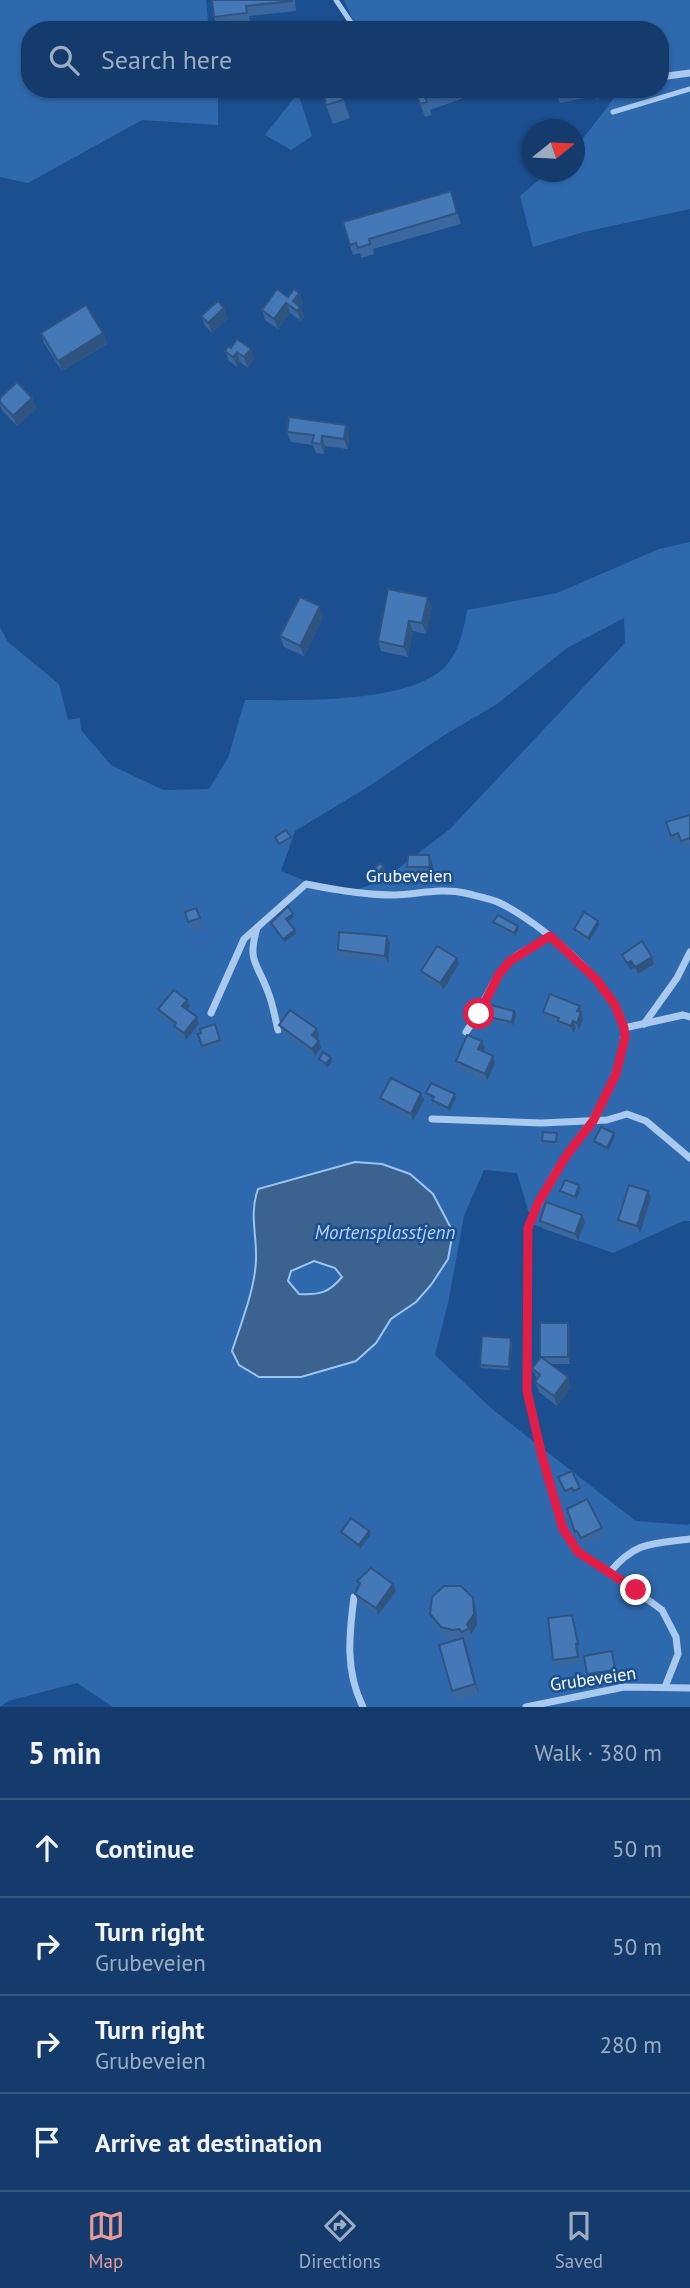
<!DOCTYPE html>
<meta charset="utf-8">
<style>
:root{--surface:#143b6b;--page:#214673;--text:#f1f3f6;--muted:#9dadc1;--line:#33557e;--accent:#e69b98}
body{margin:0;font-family:"PT Sans",sans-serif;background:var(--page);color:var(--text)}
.compass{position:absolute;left:522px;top:119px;width:63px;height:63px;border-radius:50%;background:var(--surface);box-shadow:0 2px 5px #0004;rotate:72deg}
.stop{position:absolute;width:21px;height:21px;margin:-16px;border:5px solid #e11d48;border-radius:50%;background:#fff}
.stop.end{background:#e11d48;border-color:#fff;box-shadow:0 2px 7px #0008}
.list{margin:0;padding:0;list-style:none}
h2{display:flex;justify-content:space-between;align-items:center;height:91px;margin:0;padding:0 28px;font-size:30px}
h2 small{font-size:23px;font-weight:400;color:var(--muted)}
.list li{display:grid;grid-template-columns:46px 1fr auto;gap:21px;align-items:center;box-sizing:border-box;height:98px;padding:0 28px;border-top:2px solid var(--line)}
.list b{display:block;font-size:26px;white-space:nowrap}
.list p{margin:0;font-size:23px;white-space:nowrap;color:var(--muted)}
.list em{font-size:23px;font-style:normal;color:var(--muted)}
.icon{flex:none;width:38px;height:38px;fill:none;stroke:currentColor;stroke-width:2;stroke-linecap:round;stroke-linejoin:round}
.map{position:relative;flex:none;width:690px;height:1707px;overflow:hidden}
.search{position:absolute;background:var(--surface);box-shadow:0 2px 5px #0004;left:21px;right:21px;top:21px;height:77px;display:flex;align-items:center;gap:18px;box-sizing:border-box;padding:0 24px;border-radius:28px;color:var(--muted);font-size:26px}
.sheet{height:483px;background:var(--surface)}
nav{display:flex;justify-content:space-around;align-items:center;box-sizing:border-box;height:98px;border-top:2px solid var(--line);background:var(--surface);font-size:19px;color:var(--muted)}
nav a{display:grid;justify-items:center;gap:4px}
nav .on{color:var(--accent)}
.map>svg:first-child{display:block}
.green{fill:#2e69ad;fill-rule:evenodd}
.water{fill:#3c6290;stroke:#9cc4f0;stroke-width:2;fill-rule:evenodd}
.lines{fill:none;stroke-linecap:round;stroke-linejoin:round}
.service{stroke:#a9c9ee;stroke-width:5}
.minor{stroke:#a9c9ee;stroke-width:7}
.wall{fill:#3a679d}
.shaded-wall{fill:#305480}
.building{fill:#4478b7;stroke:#305480;stroke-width:2}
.route{stroke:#e11d48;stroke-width:9}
.labels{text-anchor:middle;stroke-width:5;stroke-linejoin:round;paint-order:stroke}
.street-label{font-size:18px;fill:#fff;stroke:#1b4f8f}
.water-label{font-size:19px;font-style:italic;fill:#b5d3f5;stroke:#1b4f8f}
</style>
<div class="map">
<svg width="690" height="1707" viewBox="0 0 690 1707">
<rect width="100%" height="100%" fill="#1b4f8f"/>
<g class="green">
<polygon points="0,0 206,0 209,30 30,30 30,89 218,89 218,125 142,120 28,183 0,177"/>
<polygon points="344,0 690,0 690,209 584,232 533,247 520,196 548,172 574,172 575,149 621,89 660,89 660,30 483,30 440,21 400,30 357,30"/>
<polygon points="298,93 312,136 291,150 265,135"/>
<path d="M690,542V1221H683L613,1253L532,1224L517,1173L484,1170L464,1216L448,1303L435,1355L492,1409L636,1521L688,1525L690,1523V1707H113L77,1683L8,1701L0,1707V627L8,642L59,684L68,720L80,718L81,730L111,765L163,790L209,789L228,758L245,700C296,700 403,704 443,669C458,655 464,630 467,610L557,593L659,549ZM624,618L625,643L450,829L382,881L340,895L281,871L295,831L371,785L441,737L497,704L567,648ZM281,1184L448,1259L431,1285L416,1302L391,1319L376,1343L356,1361L232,1351L244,1317L256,1262L258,1189Z"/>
<path d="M314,1261L335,1268L342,1277C329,1293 319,1295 299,1294L288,1281L291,1271Z"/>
</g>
<path class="water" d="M355,1162L382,1164L410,1174L433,1194L453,1232L448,1259L431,1285L416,1302L391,1319L376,1343L356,1361L301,1377H259L239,1365L232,1351C241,1324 255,1288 256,1260C257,1234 249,1215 258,1189ZM314,1261L335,1268L342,1277C329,1293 319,1295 299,1294L288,1281L291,1271Z"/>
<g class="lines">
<g class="service">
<polyline points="336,0 356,30"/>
<polyline points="393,30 424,26 444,30"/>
<polyline points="613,112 690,89"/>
</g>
<g class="minor">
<polyline points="660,77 690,73"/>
<path d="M257,928C247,962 257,962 268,992C273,1004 275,1018 278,1030"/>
<path d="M211,1013L244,939L306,884C335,890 365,895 395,895C417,894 443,888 465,893C476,896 490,898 500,903C539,922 617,985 624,1030C626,1042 620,1059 616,1071C607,1102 587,1128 568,1153C551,1177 538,1202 528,1229L527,1391L542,1456L563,1529L578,1552L610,1572L662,1610L676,1637L678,1654L665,1687"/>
<polyline points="644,1024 677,978 690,952"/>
<polyline points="624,1028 683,1015 690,1017"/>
<path d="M466,1032C482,1010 492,977 511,960C523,949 539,946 550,936"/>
<polyline points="432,1119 541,1123 607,1120 627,1114 646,1121 690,1158"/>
<path d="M610,1572C636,1541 652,1544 690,1539"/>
<path d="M354,1597C349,1635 345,1671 363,1707"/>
<polyline points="526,1707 624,1687 690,1688"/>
</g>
</g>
<g class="wall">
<polygon points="212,0 295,0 296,11 249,16 250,23 218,27 214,17"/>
<polygon points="323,89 340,89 350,118 333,124 326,105"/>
<polygon points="415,89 489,89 430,110 432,115 425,117"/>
<polygon points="545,89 610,89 611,93 600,95 600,98 596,99 595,96 560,103 557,96 548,97"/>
<polygon points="451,191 461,224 373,249 374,254 361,258 360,253 353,255 350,245"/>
<polygon points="299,293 303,303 300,306 304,317 301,321 290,313 278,329 265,320 262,310"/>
<polygon points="201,316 228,318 212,333 205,326"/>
<polygon points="41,333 103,333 107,344 62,371 44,343"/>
<polygon points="251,349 254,359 248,368 240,362 237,367 229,361 225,351"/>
<polygon points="0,398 32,398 36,409 17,426 2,410 0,405"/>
<polygon points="287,432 349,435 348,449 325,446 324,454 316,453 313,445 291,442"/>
<polygon points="428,597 432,607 426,634 413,631 408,657 381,651 378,641"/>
<polygon points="323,617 304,656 284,647 280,636"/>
<polygon points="690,815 690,845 683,848 680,840 673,843 666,822"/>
<polygon points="275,837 291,837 292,840 280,847"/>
<polygon points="429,855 433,865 433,877 411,877 407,867"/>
<polygon points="196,908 203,928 192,932 185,912"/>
<polygon points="598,921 600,924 589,941 575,933 574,929"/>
<polygon points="493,922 518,926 519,929 515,937 495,926"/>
<polygon points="387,936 390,943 388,963 340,957 338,950"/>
<polygon points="622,955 654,964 638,974 634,968 630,970"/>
<polygon points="457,958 459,964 443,990 424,978 421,971"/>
<polygon points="190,1006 187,1009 199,1024 186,1040 177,1033 174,1026 161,1016 158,1009"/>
<polygon points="580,1006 583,1019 579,1030 576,1028 573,1033 561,1028 559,1024 546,1019 543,1012"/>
<polygon points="516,1014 513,1026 489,1020 488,1017"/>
<polygon points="215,1024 222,1044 203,1050 198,1034"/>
<polygon points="279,1025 319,1036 317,1039 319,1041 321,1048 315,1056 282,1032"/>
<polygon points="482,1041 485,1048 483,1051 493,1056 495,1063 487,1081 458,1068 456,1061"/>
<polygon points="426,1093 455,1094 456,1098 449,1112 433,1104 432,1099 427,1097"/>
<polygon points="380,1098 424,1100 413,1121 383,1105"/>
<polygon points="614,1133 615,1137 608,1151 595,1145 594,1141"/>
<polygon points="558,1136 558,1145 544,1144 542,1141"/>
<polygon points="581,1189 576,1200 562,1195 560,1191"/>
<polygon points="648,1191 651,1198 640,1233 620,1227 618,1220"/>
<polygon points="582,1215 585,1222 578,1241 542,1228 540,1221"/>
<polygon points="568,1323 570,1330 570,1364 550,1364 571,1387 557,1406 539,1392 535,1382 537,1379 532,1368"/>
<polygon points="511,1338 512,1342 510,1370 481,1368 480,1365"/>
<polygon points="572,1471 582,1491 575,1494 573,1491 566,1495 558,1477"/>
<polygon points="567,1509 602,1528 604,1535 584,1545 580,1537 578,1539"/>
<polygon points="341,1532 371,1534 360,1549 342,1536"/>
<polygon points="357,1581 396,1591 378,1615 358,1601 355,1594 359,1586"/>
<polygon points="476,1608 477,1625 471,1634 472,1638 465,1642 463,1639 479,1694 455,1701 452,1691 456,1640 445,1637 434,1624 430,1614"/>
<polygon points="574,1622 580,1650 578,1651 580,1663 556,1667 553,1660"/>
<polygon points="614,1655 616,1674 588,1678 587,1674"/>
</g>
<g class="shaded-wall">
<polygon points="340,89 346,106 350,118 343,100"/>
<polygon points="299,293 303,303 297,311 293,301"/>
<polygon points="286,303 290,313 278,329 274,319"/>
<polygon points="300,307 304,317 301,321 297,311"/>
<polygon points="224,308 228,318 212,333 208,323"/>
<polygon points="103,333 107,344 62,371 58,361"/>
<polygon points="251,349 254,359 248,368 244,357"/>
<polygon points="237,352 240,362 237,367 233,357"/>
<polygon points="32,398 36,409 17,426 13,416"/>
<polygon points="346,425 349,435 348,449 344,439"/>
<polygon points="322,436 325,446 324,454 321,444"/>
<polygon points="428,597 432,607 426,634 422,623"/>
<polygon points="320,606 323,617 304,656 300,646"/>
<polygon points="409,621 413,631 408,657 404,647"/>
<polygon points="429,855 433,865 433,877 430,867"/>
<polygon points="384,867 385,871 378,877 377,873"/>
<polygon points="293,914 294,917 287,922 286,919"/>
<polygon points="598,921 600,924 589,941 588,938"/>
<polygon points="518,926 519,929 515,937 514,933"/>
<polygon points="295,930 296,934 284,942 283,939"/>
<polygon points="387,936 390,943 388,963 385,956"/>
<polygon points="652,957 654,964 638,974 635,967"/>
<polygon points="457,958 459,964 443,990 440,983"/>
<polygon points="631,961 634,968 630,970 627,963"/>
<polygon points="187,1000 190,1006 185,1012 182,1006"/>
<polygon points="580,1006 583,1019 579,1030 577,1023 577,1011"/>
<polygon points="514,1011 516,1014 513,1026 512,1022"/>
<polygon points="197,1017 199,1024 186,1040 184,1033"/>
<polygon points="573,1021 576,1028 573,1033 571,1026"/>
<polygon points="317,1029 319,1036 314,1042 312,1035"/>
<polygon points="319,1041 321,1048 315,1056 312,1049"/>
<polygon points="482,1041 485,1048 481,1056 478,1049"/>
<polygon points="493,1056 495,1063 487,1081 485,1074"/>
<polygon points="331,1058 332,1061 327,1068 326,1064"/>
<polygon points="421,1093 424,1100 413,1121 411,1114"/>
<polygon points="455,1094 456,1098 449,1112 448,1108"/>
<polygon points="614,1133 615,1137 608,1151 607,1148"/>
<polygon points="579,1185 581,1189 576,1200 575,1197"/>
<polygon points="648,1191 651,1198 640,1233 637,1226"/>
<polygon points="582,1215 585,1222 578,1241 575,1234"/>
<polygon points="568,1323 570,1330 570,1364 568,1357"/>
<polygon points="511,1338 512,1342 510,1370 509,1367"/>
<polygon points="568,1377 571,1387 557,1406 554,1396"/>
<polygon points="369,1531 371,1534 360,1549 359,1545"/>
<polygon points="393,1584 396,1591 378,1615 376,1608"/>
<polygon points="473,1598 476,1608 477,1625 471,1634 467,1624"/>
<polygon points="572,1615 574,1622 580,1650 578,1644"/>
<polygon points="463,1638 467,1648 479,1694 475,1684"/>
</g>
<g class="building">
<polygon points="212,0 292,0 292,1 246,6 247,13 214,17"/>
<polygon points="323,89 330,90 340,89 343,100 326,105"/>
<polygon points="415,89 447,89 425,97 427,102 420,104"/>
<polygon points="451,191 457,213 369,239 370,244 358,248 356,243 350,245 343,222"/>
<polygon points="277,289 288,297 294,289 299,293 293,301 300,307 297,311 286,303 274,319 262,310"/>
<polygon points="218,301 224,308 208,323 201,316"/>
<polygon points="86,305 103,333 58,361 41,333"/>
<polygon points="237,339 251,349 244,357 237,352 233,357 225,351 229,346 231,348"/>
<polygon points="17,382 32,398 13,416 0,402 0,398"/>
<polygon points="289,417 346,425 344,439 322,436 321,444 312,443 314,435 287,432"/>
<polygon points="388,589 428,597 422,623 409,621 404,647 378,641"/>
<polygon points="300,597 320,606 300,646 280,636"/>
<polygon points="690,815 690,838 681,841 678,833 671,836 666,822"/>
<polygon points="286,830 291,837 279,844 275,837"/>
<polygon points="408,855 429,855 430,867 407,867"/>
<polygon points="380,863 384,867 377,873 373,869"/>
<polygon points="288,906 293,914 286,919 295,930 283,939 271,923"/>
<polygon points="196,908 200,918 188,922 185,912"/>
<polygon points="584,912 598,921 588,938 574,929"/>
<polygon points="498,915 518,926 514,933 493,922"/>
<polygon points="339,932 387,936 385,956 338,950"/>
<polygon points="642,941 652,957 635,967 631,961 627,963 622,955"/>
<polygon points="437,946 457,958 440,983 421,971"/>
<polygon points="174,990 187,1000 182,1006 197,1017 184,1033 174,1026 176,1023 158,1009"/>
<polygon points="550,994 580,1006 577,1011 581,1012 577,1023 573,1021 571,1026 558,1021 559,1018 543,1012"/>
<polygon points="491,1005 514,1011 512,1022 488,1017"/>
<polygon points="290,1010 317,1029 312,1035 319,1041 312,1049 279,1025"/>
<polygon points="215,1024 220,1040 202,1046 198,1034 201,1033 200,1029"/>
<polygon points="467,1035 482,1041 478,1049 493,1056 485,1074 456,1061"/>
<polygon points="323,1052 331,1058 326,1064 319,1059"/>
<polygon points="391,1078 421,1093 411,1114 380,1098"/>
<polygon points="431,1083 455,1094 448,1108 432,1100 434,1097 426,1093"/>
<polygon points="601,1127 614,1133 607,1148 594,1141"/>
<polygon points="543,1132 557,1133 556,1142 542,1141"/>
<polygon points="565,1180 579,1185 575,1197 560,1191"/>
<polygon points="629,1185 648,1191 637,1226 618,1220"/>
<polygon points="546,1202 582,1215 575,1234 540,1221"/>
<rect x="540" y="1323" width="28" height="34"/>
<polygon points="482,1336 511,1338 509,1367 480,1365"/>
<polygon points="541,1357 568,1377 554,1396 535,1382 540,1375 532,1368"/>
<polygon points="572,1471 580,1488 574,1491 572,1488 565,1491 558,1477"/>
<polygon points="587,1499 602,1528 581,1538 577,1531 575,1532 567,1509"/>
<polygon points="351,1518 369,1531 359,1545 341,1532"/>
<polygon points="371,1568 393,1584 376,1608 355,1594 360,1583 357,1581"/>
<polygon points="444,1586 461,1586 473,1598 474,1614 467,1624 469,1628 462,1632 459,1629 452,1630 441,1627 430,1614 432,1597"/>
<polygon points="572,1615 578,1644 576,1644 578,1657 553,1660 548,1618"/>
<polygon points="463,1638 475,1684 452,1691 439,1645"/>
<polygon points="612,1651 615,1670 587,1674 584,1656"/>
</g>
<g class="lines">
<polyline class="route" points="479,1014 499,974 510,961 550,936 596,979 615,1005 624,1028 625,1038 616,1074 593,1121 566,1156 538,1203 528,1228 527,1391 542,1456 563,1529 578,1552 636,1590"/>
</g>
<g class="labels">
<g class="street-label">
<text x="409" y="882">Grubeveien</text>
<text transform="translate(593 1679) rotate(-8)" y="6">Grubeveien</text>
</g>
<g class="water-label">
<text x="385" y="1239">Mortensplasstjenn</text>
</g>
</g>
</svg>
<svg class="compass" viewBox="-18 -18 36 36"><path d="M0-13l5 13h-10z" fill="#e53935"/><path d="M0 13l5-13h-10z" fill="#9dadc1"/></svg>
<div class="stop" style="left:479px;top:1014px"></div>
<div class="stop end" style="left:636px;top:1590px"></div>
<div class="search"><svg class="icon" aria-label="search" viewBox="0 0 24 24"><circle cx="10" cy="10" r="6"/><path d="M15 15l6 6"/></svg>Search here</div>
</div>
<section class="sheet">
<h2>5 min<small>Walk · 380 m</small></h2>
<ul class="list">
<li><svg class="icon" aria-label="ahead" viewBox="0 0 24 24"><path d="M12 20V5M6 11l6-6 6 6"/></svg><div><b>Continue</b></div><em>50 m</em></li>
<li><svg class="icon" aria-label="right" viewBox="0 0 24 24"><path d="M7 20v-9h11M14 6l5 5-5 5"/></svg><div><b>Turn right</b><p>Grubeveien</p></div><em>50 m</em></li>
<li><svg class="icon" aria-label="right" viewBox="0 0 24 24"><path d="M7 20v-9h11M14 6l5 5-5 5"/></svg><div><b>Turn right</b><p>Grubeveien</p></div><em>280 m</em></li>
<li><svg class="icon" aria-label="arrive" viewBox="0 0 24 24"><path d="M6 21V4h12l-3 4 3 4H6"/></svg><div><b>Arrive at destination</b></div></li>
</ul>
</section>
<nav>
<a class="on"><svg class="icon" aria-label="map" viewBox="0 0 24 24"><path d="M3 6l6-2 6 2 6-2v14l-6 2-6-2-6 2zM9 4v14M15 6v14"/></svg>Map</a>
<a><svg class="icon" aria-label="directions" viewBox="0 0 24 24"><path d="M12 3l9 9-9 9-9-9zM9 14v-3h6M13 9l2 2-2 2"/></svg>Directions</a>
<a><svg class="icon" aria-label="saved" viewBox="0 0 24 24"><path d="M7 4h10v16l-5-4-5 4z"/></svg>Saved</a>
</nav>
